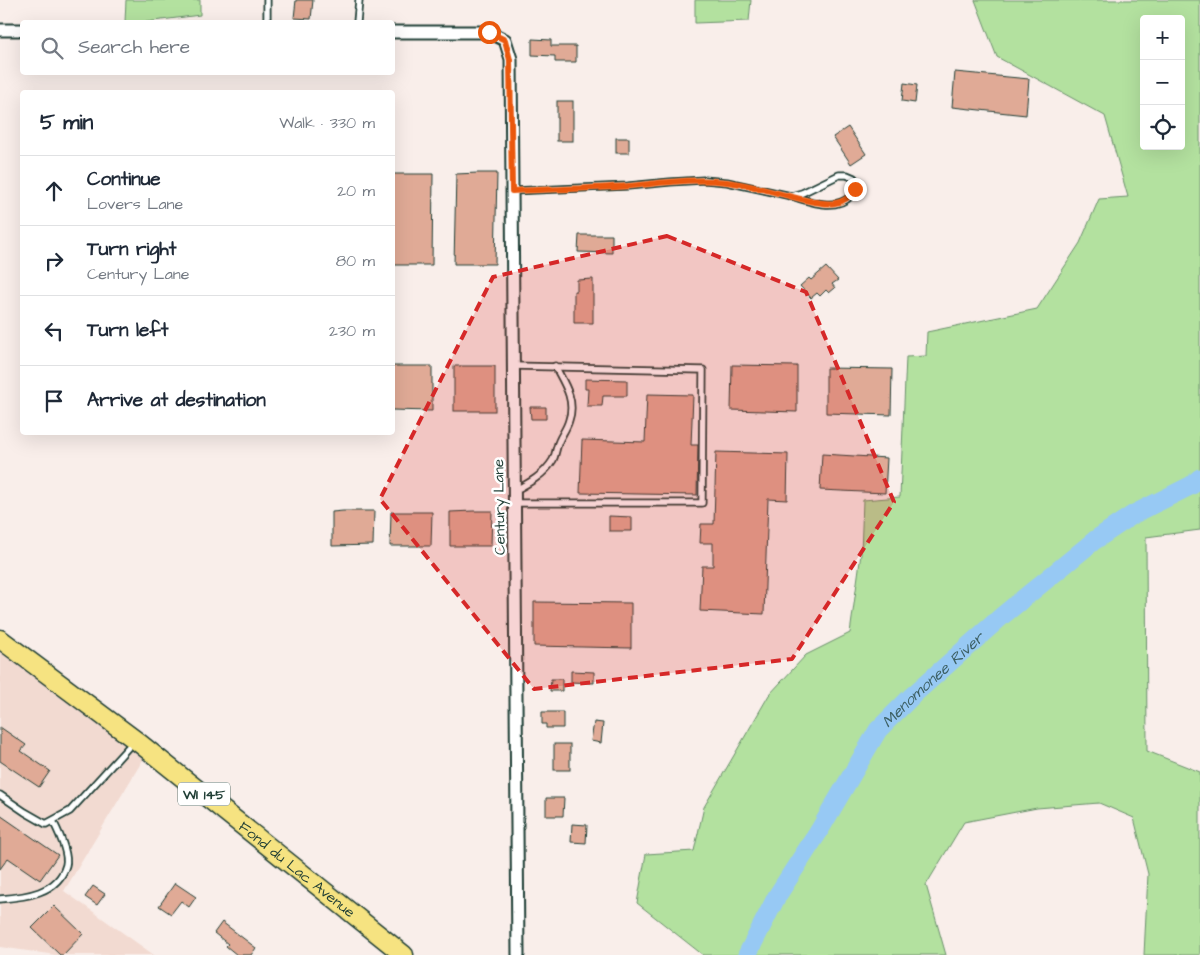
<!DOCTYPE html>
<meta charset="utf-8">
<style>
:root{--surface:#fff;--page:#f6f6f7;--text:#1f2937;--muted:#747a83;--line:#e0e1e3}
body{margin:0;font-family:"Architects Daughter",sans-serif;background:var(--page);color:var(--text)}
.controls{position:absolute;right:15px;top:15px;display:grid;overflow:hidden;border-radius:5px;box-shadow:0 5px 20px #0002}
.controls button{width:45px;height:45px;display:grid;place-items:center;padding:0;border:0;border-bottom:1px solid var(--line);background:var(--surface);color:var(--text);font:25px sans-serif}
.stop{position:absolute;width:15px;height:15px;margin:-11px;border:4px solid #ea580c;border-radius:50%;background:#fff}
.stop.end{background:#ea580c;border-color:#fff;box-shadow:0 1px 5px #0008}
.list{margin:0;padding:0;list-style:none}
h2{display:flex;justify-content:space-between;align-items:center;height:65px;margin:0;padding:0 20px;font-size:21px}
h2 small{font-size:16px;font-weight:400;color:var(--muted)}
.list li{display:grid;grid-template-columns:32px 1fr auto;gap:15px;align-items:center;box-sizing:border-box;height:70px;padding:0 20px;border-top:1px solid var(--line)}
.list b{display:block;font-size:19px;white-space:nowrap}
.list p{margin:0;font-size:16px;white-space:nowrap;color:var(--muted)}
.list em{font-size:16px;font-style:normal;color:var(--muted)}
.icon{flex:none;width:28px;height:28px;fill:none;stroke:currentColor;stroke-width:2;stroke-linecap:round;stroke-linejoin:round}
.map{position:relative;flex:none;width:1200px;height:955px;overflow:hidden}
.search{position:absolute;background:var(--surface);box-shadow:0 5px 20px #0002;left:20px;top:20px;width:375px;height:55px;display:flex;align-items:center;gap:12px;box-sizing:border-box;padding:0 18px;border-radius:5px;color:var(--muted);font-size:19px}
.panel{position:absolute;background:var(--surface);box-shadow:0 5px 20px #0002;left:20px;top:90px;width:375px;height:345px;border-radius:5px}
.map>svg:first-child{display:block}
.built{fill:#f2dad1}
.green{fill:#b3e19f;stroke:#698f6a;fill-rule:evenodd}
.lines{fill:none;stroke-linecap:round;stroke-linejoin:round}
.river{stroke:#97c9f4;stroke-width:19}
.building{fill:#e0aa96;stroke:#1f3d34}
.service-casing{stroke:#1f3d34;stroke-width:9}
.minor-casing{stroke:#1f3d34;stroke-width:15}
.primary-casing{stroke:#1f3d34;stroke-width:21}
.service{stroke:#fff;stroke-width:5.5}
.minor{stroke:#fff;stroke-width:11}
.primary{stroke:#f6e381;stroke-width:18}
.route{stroke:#ea580c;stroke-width:6}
.marked{fill:#d62828;fill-opacity:0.2;stroke:#d62828;stroke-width:4;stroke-dasharray:10 6;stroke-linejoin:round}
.labels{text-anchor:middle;stroke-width:5;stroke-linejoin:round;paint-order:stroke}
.shield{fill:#fff;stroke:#627771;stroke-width:1}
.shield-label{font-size:14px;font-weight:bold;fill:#1f3d34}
.street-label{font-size:15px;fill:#1f3d34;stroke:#fff}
.water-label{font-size:16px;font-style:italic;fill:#3d6064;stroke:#fff}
</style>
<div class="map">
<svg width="1200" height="955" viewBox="0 0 1200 955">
<rect width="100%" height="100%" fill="#f9eeea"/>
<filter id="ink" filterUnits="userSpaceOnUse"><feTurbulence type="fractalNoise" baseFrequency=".02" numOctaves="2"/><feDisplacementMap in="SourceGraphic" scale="10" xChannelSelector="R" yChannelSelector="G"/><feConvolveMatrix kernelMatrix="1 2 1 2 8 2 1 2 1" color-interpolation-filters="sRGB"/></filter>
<g filter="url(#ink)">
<polygon class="built" points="0,647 67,695 144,758 64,891 154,955 56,955 0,947"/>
<g class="green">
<polygon points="126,0 200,0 200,15 146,22 125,22"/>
<polygon points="695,0 751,0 749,21 695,23"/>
<path d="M975,0H1200V530L1146,537L1147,751L1200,772V955H1144L1148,874L1134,818L1099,803L1037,808L964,822L926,885L946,955H703L637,903L646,854L694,851L704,807L769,695L806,655L850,633L861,554L863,500L900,497L906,357L926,356L927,332L1037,309L1080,243L1099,199L1128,197L1105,116L997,57ZM1144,19H1181V146H1144Z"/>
</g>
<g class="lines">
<path class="river" id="s1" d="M747,955L777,896L819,831L878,730L912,696L1002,616L1095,540L1134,514L1192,485L1200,478"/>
</g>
<g class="building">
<polygon points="296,0 313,0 311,19 294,18"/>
<polygon points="532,39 551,40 551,46 576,46 576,62 555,62 555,56 532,55"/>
<polygon points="955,72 1029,79 1026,115 952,107"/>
<polygon points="904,83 917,85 915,103 902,101"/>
<rect x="557" y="101" width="16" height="40"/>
<polygon points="848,127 866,154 851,164 833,137"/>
<rect x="616" y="138" width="13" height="15"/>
<polygon points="478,173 497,173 495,264 454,264 456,174"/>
<polygon points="392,174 433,174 432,265 392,265"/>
<polygon points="579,235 612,235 612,253 578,252"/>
<polygon points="826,267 838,280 832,284 835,288 829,293 826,290 820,296 817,293 811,298 800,286 809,278 811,280"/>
<polygon points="593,279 593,323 574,323 574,291 577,291 577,280"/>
<polygon points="732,365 797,366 797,412 731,410"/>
<polygon points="392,366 432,366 432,411 392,410"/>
<rect x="454" y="366" width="41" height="45"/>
<polygon points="826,368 892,369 891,415 826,413"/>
<polygon points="585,379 627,380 627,396 603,396 602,406 587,406 588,389 585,389"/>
<polygon points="647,394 693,395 691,445 698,445 697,495 580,493 582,440 645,442"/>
<polygon points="530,407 546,407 546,419 531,419"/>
<polygon points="716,452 788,454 787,500 768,499 764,614 700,611 702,566 713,566 713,543 700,543 701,524 714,524"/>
<polygon points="822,454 887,458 885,493 820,490"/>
<polygon points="343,511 374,511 373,545 332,546 332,512"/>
<polygon points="473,511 492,511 491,546 450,546 450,512"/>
<polygon points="391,512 432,512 431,546 390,546"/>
<polygon points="609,516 632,517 632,531 609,531"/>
<polygon points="534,602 631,603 631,648 534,646"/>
<polygon points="571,671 594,672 594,683 571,682"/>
<polygon points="551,679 562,679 562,691 550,691"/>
<polygon points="542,712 563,712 563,728 546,728 546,724 542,724"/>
<polygon points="594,722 603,723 601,743 591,741"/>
<polygon points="0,727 26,745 21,751 50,771 39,787 0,761"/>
<rect x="554" y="744" width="16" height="26"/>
<polygon points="546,798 564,798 563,816 546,816"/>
<polygon points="0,815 58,855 40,880 8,858 0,869"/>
<polygon points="572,824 587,825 586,843 571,842"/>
<polygon points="175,883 196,897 189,907 181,901 171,914 159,906"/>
<polygon points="93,886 105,894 97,905 85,897"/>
<polygon points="54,906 83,934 63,955 60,955 32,928"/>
<polygon points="222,922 256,948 251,955 237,955 226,946 228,944 214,933"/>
</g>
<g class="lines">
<defs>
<g id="service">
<polyline points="267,22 267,0"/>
<polyline points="357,22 359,0"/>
<path d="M512,191L628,186L670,182L704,180L727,182L791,196L802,193L839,175H847L854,178C856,185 856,190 851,196C834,212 810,201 791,196"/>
<polyline points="513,366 703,370 702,503 514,503"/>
<path d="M514,491C529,483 544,475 553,460C556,454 556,447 559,441C562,434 567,428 569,420C576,400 564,383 555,366"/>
<polyline points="0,795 25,812 46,824 70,811 133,742"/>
<path d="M0,899C24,897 58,894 66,865C69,854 58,831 53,821"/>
</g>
<g id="minor">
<polyline points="0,30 22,30"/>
<polyline points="392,32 489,32 505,40 511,59 518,955"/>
</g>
<g id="primary">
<path id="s2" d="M0,639L138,742L404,955"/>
</g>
</defs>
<use href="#service" class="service-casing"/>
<use href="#minor" class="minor-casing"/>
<use href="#primary" class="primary-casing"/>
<use href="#service" class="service"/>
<use href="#minor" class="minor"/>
<use href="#primary" class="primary"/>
</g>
</g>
<g class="lines" filter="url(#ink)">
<path class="route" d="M489,32L505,40L510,60L512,191C551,189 590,189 629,186C662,183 694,178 727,182C753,185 779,194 805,200C824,204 843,209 855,189"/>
</g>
<path class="marked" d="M667,236L806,292L894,502L792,659L534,689L380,499L493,277Z"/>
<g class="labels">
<rect class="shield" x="178" y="782.5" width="52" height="23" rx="4"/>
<g class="shield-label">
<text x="204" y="799">WI 145</text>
</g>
<g class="street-label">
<text transform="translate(499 507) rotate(-91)" y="5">Century Lane</text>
<text dy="5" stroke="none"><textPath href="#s2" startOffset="376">Fond du Lac Avenue</textPath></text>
</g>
<g class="water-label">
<text dy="6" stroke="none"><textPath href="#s1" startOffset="335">Menomonee River</textPath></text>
</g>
</g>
</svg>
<div class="controls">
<button>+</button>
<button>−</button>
<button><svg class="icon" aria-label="locate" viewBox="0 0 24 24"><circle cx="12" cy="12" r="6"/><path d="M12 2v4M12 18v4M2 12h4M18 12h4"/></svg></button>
</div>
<div class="stop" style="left:489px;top:32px"></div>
<div class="stop end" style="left:855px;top:189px"></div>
<div class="search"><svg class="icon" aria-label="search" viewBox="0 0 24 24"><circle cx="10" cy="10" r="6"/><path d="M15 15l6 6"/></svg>Search here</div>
<section class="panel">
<h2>5 min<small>Walk · 330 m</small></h2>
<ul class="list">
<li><svg class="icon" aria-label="ahead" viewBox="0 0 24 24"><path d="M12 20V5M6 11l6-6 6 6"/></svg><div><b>Continue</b><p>Lovers Lane</p></div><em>20 m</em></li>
<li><svg class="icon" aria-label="right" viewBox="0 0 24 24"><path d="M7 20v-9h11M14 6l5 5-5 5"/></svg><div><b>Turn right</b><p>Century Lane</p></div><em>80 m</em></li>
<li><svg class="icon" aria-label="left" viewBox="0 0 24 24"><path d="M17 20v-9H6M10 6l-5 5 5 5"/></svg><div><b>Turn left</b></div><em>230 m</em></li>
<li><svg class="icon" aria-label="arrive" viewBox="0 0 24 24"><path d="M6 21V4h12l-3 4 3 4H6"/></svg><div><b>Arrive at destination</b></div></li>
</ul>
</section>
</div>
